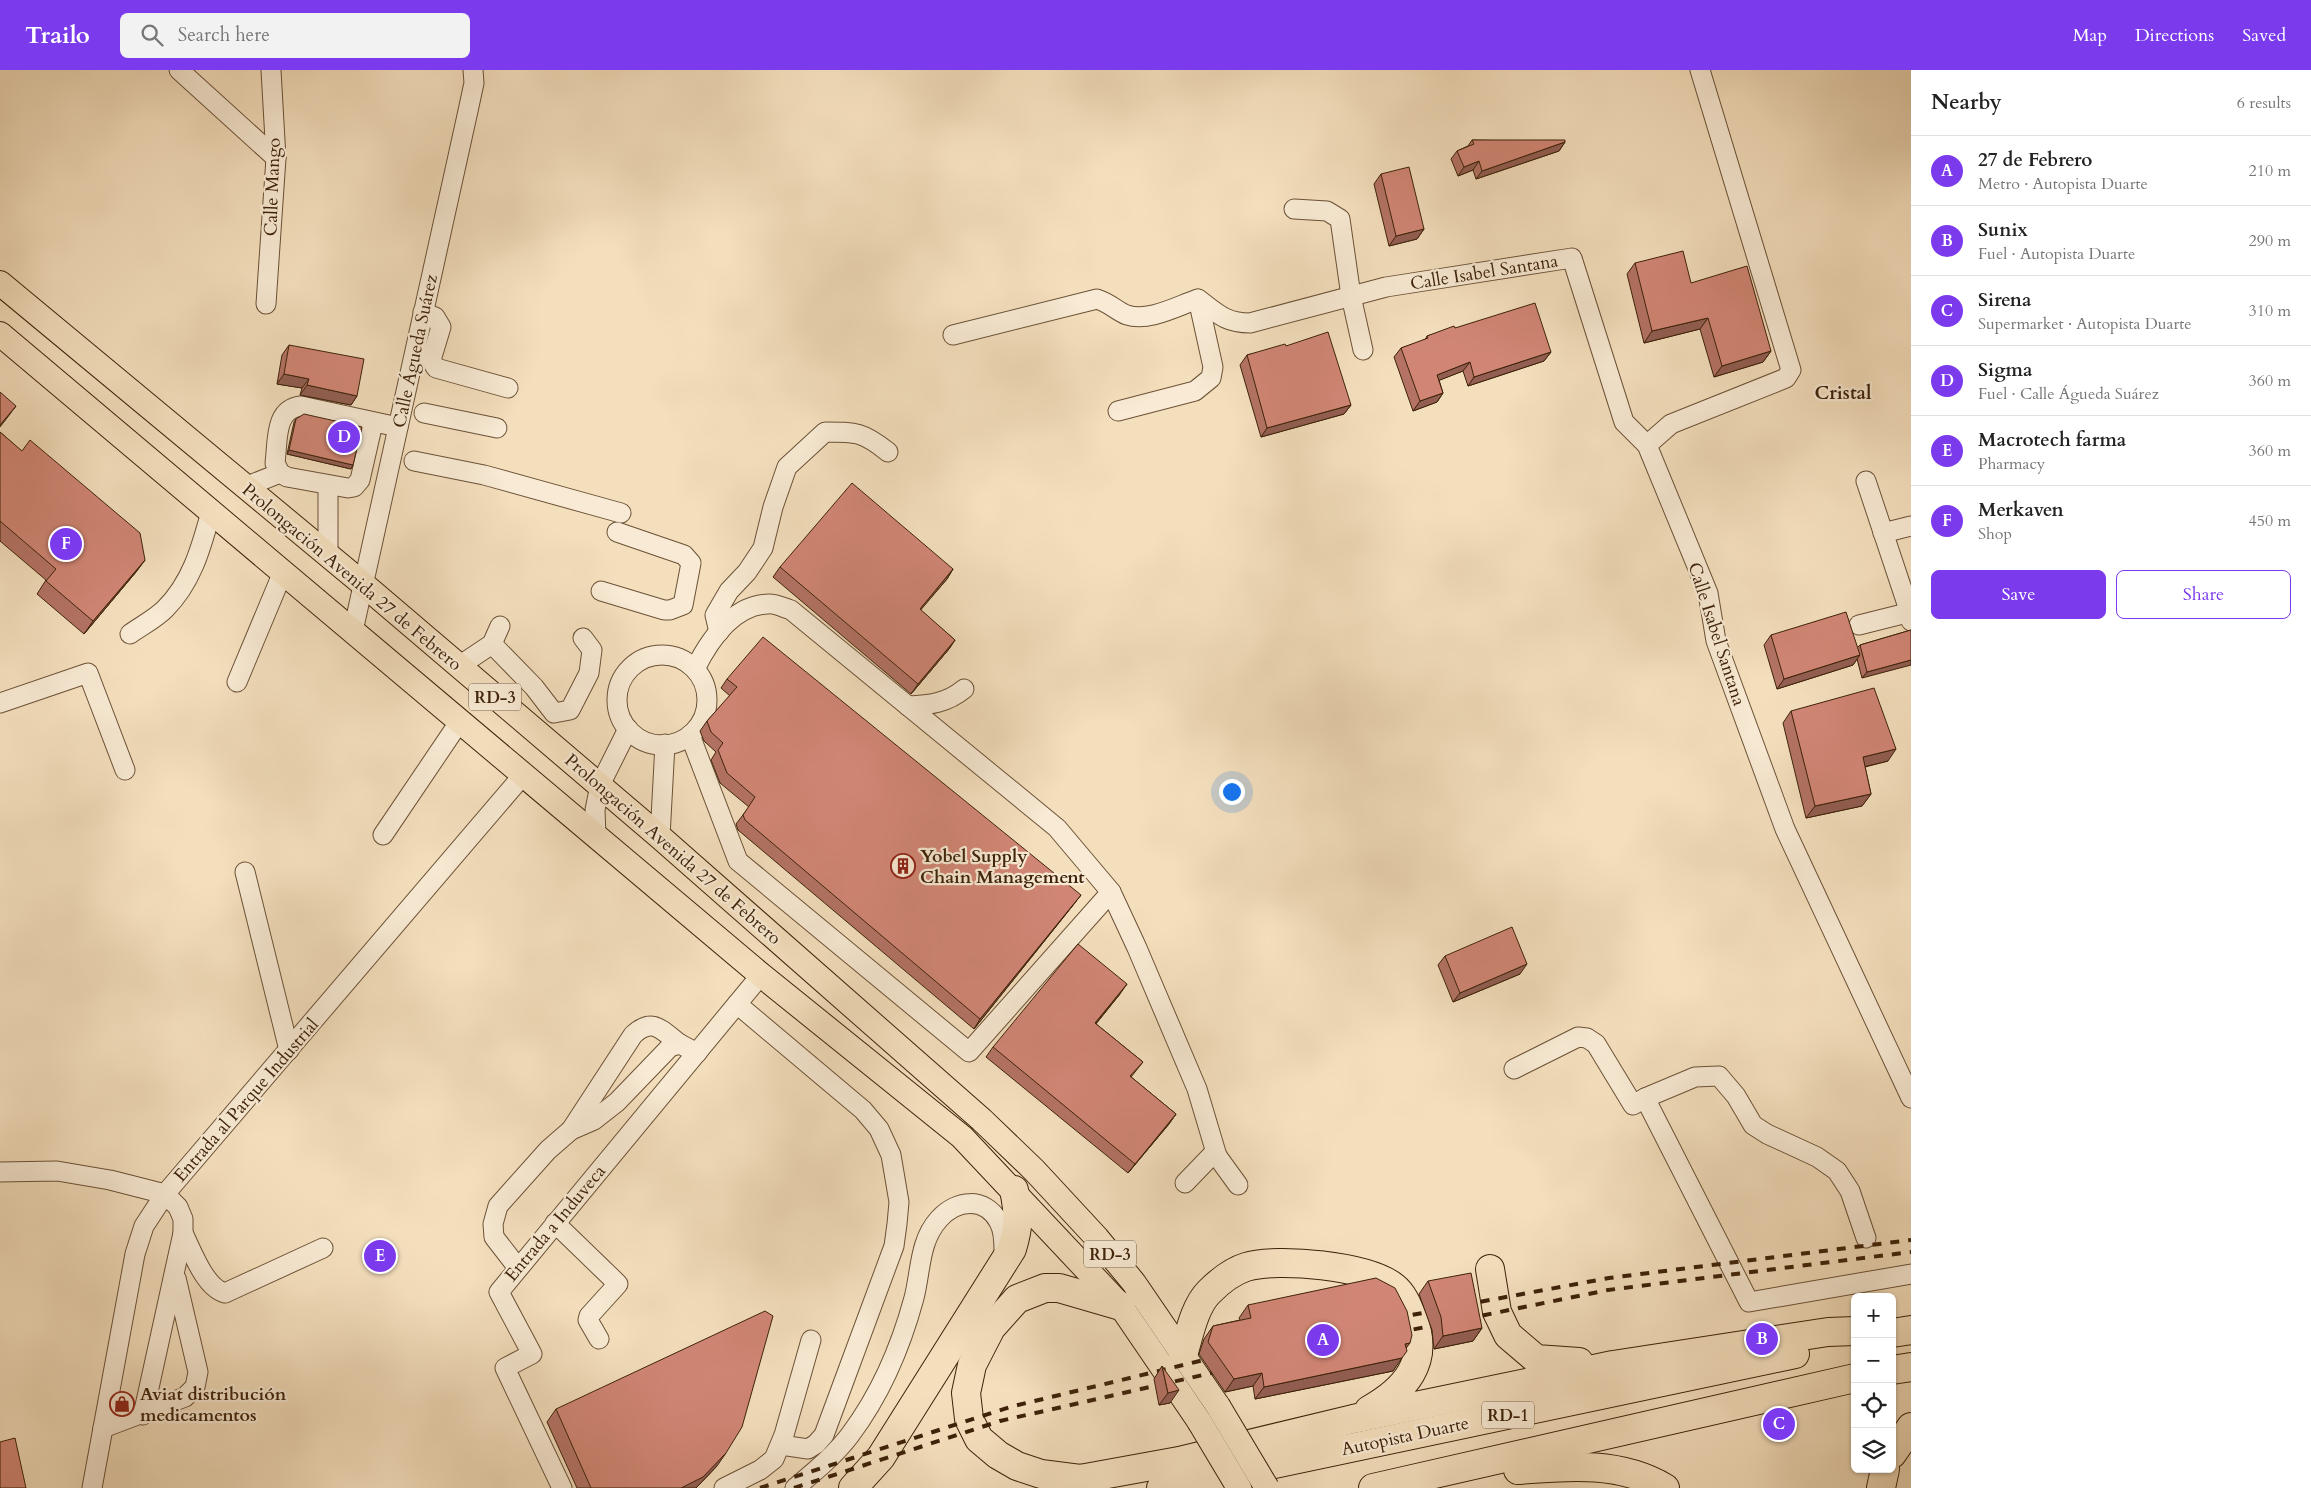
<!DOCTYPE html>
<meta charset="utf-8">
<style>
:root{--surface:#fff;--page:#f2f2f2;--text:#222;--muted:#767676;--line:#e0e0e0;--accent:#7c3aed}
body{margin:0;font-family:Cardo,serif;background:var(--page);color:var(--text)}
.controls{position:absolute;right:15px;bottom:15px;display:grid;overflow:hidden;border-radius:8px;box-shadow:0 1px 4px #0004}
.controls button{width:45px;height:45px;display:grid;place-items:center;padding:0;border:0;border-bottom:1px solid var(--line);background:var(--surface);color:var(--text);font:25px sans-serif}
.you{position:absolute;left:1231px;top:721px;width:18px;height:18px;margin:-12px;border:4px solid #fff;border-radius:50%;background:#1a73e8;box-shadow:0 0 0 8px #1a73e833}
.badge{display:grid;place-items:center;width:32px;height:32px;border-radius:50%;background:var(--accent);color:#fff;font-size:16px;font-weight:700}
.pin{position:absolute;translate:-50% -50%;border:2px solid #fff;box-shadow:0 1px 5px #0006}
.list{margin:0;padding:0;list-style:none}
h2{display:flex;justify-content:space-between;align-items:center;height:65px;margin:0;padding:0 20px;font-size:21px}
h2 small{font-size:16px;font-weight:400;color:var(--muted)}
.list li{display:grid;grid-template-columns:32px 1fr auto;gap:15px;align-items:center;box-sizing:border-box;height:70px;padding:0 20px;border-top:1px solid var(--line)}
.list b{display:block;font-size:19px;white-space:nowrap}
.list p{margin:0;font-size:16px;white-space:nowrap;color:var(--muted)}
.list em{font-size:16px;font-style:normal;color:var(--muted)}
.actions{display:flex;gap:10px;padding:15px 20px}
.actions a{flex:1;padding:11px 0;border:1px solid var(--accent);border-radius:8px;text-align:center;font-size:18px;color:var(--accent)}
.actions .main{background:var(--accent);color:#fff}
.icon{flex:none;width:28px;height:28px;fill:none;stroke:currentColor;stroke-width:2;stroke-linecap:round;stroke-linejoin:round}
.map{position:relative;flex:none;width:1911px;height:1418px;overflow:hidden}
header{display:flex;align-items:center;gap:30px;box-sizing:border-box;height:70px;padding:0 25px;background:var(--accent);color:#fff}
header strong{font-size:24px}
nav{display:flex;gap:28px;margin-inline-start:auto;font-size:18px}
.search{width:350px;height:45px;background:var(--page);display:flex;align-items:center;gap:12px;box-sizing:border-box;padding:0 18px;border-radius:8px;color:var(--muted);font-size:19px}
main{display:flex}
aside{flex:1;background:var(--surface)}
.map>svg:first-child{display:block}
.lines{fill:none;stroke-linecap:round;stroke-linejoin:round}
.minor-casing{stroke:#6b5136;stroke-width:21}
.major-casing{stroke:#3d2209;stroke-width:26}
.highway-casing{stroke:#3d2209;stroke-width:30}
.minor{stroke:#f8ead4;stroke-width:19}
.major{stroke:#f4dfbd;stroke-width:24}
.highway{stroke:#f4dfbd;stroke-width:28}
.rail{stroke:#3d2209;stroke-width:4;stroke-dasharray:9 9;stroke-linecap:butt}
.major-bridge-casing{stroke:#3d2209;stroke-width:26;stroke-linecap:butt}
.major-bridge{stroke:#f4dfbd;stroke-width:24}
.wall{fill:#b47365;stroke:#3d2209}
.shaded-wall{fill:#925e52;stroke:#3d2209}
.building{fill:#d18675;stroke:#3d2209}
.labels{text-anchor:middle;stroke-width:4.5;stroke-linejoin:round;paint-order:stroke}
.shield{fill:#f8ead4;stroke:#755e46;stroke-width:1}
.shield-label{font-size:16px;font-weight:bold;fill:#3d2209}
.street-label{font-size:18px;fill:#3d2209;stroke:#f8ead4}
.poi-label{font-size:18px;font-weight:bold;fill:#3d2209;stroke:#f8ead4;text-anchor:start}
.neighbourhood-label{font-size:19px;font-weight:bold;fill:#3d2209;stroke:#f8ead4}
</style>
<header>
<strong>Trailo</strong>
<div class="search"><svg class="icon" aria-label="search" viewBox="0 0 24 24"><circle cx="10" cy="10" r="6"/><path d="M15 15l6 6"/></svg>Search here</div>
<nav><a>Map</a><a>Directions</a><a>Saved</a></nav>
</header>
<main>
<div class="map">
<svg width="1911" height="1418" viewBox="0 0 1911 1418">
<rect width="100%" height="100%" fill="#f4dfbd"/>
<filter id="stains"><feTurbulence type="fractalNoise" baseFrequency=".004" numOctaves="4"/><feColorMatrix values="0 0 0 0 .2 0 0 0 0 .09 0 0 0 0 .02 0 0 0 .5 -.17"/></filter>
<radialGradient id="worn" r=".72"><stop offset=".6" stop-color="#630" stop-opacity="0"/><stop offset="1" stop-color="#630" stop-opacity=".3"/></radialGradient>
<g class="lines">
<defs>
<g id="minor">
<polyline points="179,0 276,88"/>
<polyline points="1294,139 1327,141 1340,149 1351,226 1363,280"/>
<polyline points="266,234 276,88 271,0"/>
<polyline points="423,242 435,247 441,257 431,290 436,298 508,318"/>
<path d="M953,265L1097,229C1110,233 1118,242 1127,245C1149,252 1177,236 1198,229C1217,243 1225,253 1250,253L1386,217L1572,188L1624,352L1647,375L1708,523L1716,571L1785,759L1911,1028"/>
<polyline points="1118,341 1195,321 1211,308 1213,297 1198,229"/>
<polyline points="424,343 497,358"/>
<path d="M373,353L360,410L354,417L348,418L287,407L280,403L275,393C278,371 274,339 301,336L398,357"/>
<polyline points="1647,375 1671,354 1786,308 1791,300 1700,0"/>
<polyline points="414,391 484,405 621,443"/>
<polyline points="1866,411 1910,543 1911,551"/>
<polyline points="245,417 280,403"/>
<polyline points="1883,463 1911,456"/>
<polyline points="328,485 328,415"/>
<polyline points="601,521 664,540 670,540 683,535 691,493 684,485 617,462"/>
<polyline points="1859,555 1911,542"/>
<polyline points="353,561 468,41 474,13 473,0"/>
<path d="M719,562L715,545L729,521L747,502L763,478L773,437L787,397L825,362C857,362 863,362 888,382"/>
<path d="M130,564C141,556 155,549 165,539C192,512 201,478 211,442"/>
<polyline points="492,574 534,617 554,643 570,640 589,603 592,580 583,568"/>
<circle cx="662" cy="630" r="45"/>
<polyline points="459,596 492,574 500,556"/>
<path d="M695,599C709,571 733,535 768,534C775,533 784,538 791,540L1057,758L1111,822L1137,878L1197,1019L1217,1086"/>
<polyline points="237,612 283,502"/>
<polyline points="0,633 88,603 125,700"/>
<path d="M908,636C930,635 947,633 964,619"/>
<polyline points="690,665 738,791 969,982 1111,822"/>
<polyline points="383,765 460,651"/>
<polyline points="596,766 595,740 600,715 628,659"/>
<polyline points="660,767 665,674"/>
<polyline points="245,802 289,980"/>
<polyline points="737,934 863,1040 879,1059 891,1085 899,1132 897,1154 894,1176 824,1365 816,1374 808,1379 781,1375"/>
<polyline points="1514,999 1578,967 1587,968 1596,974 1633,1035 1645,1028 1695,1007 1719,1006 1736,1026 1753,1055 1767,1064 1817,1087 1837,1101 1850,1121 1866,1168"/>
<polyline points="1645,1028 1749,1232 1911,1204"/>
<path d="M571,1060L633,965C653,946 662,961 680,974"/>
<polyline points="0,1102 57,1101 110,1110 165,1124 178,1137 183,1149 183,1163 143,1345"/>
<polyline points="1185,1113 1211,1086 1217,1086 1238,1115"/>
<polyline points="555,1153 618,1214 589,1246 588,1250 599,1269"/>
<path d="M183,1163C192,1181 205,1218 225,1223L323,1178"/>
<polyline points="518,1198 494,1167 493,1154 498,1136 548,1080 571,1060 594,1050 617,1032 670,977 680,974 697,983"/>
<polyline points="103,1358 185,1327 195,1317 198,1302 176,1208"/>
<polyline points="92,1418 135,1184 144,1156 165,1124 524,704"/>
<polyline points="562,1418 505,1298 532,1284 499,1222 761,905"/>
<polyline points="724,1418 760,1400 774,1389 784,1365 811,1270"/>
<path d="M795,1418C814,1402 835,1385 850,1365C880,1325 901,1276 914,1228C921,1201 919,1171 939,1149C956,1130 985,1126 999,1152C1005,1162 1004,1177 1004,1189"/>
</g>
<g id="major">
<polyline points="0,213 363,514 660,767 982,1050 1034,1100 1097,1168 1134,1213 1218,1336"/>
<polyline points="0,264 761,905 962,1067 1120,1235 1199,1351"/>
</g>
<g id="highway">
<polyline points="1490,1199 1497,1242 1508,1265 1536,1289 1579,1292"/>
<polyline points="1121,1236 1059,1218 1045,1218 1017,1229 991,1258 972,1295 966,1323 969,1349 979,1369 998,1385 1017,1396 1041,1404 1080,1409 1179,1391 1353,1349 1613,1295 1828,1262 1855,1261"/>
<polyline points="1892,1263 1911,1260"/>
<path d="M1183,1285C1189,1266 1194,1237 1209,1222C1218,1213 1233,1201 1246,1197C1277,1187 1369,1196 1394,1217C1404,1225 1408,1237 1413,1249C1430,1292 1405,1320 1369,1340"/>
<polyline points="1892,1300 1911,1297"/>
<polyline points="1892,1384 1911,1357"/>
<path d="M1518,1400C1568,1396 1620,1391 1665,1418"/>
<path d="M853,1418L881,1387L1012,1179C1019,1156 1019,1144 1014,1120"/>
<polyline points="1161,1418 1795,1284"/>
<polyline points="1373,1418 1855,1308"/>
<polyline points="1881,1418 1885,1399"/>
</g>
</defs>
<use href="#minor" class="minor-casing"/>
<use href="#major" class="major-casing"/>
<use href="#highway" class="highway-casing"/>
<use href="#minor" class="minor"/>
<use href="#major" class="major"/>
<use href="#highway" class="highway"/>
<g class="rail">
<polyline points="1463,1235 1609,1208 1911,1170"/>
<polyline points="1395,1248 1439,1240"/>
<polyline points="1465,1249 1608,1220 1911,1182"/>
<polyline points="1396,1263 1445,1253"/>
<polyline points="760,1418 1010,1337 1216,1287"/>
<polyline points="794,1418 1000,1351 1225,1300"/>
</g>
<defs>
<g id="major-bridge">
<polyline points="1218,1336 1267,1418"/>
<polyline points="1199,1351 1239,1418"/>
</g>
</defs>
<use href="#major-bridge" class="major-bridge-casing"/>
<use href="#major-bridge" class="major-bridge"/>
</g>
<g class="wall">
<polygon points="1472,70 1565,72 1559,81 1476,109 1473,100 1458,106 1451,89 1457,81 1468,76"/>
<polygon points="1381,104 1424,159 1417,169 1389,176 1374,114"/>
<polygon points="1635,193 1691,213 1771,281 1763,292 1714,307 1700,259 1644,273 1627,204"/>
<polygon points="1455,258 1551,282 1544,291 1468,316 1463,301 1439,310 1443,323 1437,332 1413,341 1394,287 1401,278 1425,270 1427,266"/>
<polygon points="289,275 357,326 351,335 300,325 302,318 277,314 282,285"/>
<polygon points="1286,276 1351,335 1344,344 1261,367 1240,295 1247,285"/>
<polygon points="296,349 353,395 351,399 287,384 294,352"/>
<polygon points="0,362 145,490 136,502 84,564 37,524 46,510 0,471"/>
<polygon points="780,497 953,499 947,509 920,540 955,570 949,579 911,624 773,507"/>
<polygon points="1911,560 1862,608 1857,589 1853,595 1777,619 1764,575 1771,565 1857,578 1860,575"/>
<polygon points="727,609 1074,834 974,959 738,760 736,754 749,737 720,713 711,690 716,682 704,671 700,661 707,651 730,626 721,618"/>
<polygon points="1791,641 1888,691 1865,697 1871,724 1862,736 1806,748 1783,653"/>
<polygon points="1445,886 1520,904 1453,932 1438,895"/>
<polygon points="1120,924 1096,954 1143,992 1131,1007 1176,1044 1169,1054 1128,1103 986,987 993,977"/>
<polygon points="1428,1211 1482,1258 1473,1271 1434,1279 1432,1260 1419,1224"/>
<polygon points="1248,1235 1406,1278 1393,1301 1255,1329 1253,1316 1225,1322 1199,1284 1204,1269 1213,1256 1240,1250 1239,1248"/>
<polygon points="1162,1296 1170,1333 1159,1335 1154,1309"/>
<polygon points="556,1339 717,1396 696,1418 577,1418 547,1352"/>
</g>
<g class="shaded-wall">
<polygon points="1565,72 1559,81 1476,109 1482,101"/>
<polygon points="1479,91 1473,100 1458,106 1464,97"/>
<polygon points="1424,159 1417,169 1389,176 1396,166"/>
<polygon points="1708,248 1700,259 1644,273 1652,261"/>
<polygon points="1771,281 1763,292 1714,307 1722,296"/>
<polygon points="1551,282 1544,291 1468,316 1474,307"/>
<polygon points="1470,292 1463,301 1430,314 1437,305"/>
<polygon points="284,304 309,309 302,318 277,314"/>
<polygon points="307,315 357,326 351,335 300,325"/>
<polygon points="1443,323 1437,332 1413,341 1420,331"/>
<polygon points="1351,335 1344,344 1261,367 1267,358"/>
<polygon points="16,336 7,348 0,357 0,355"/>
<polygon points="289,380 353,395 351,399 287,384"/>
<polygon points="145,490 136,502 84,564 93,551"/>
<polygon points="953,499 947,509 913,549 920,539"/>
<polygon points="955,570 949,579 911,624 918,614"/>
<polygon points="1860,585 1853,595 1777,619 1784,609"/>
<polygon points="1911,590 1911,595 1862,608 1867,602"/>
<polygon points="1896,679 1888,691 1855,699 1863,687"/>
<polygon points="1871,724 1862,736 1806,748 1815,736"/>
<polygon points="1081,825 1074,834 974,959 980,949"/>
<polygon points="1527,894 1520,904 1453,932 1460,923"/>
<polygon points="1127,914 1120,924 1088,963 1095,953"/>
<polygon points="1176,1044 1169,1054 1128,1103 1135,1094"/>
<polygon points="1482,1258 1473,1271 1434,1279 1443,1266"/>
<polygon points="1410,1273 1401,1285 1405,1274"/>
<polygon points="1402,1288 1393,1301 1255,1329 1264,1317"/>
<polygon points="1262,1303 1253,1316 1225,1322 1234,1309"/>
<polygon points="1179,1320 1170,1333 1159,1335 1168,1323"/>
<polygon points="726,1383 717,1396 696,1418 681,1418"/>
</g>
<g class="building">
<polygon points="1472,70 1565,70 1565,72 1482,101 1479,91 1464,97 1457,81 1474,74"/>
<polygon points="1409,97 1424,159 1396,166 1381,104"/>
<polygon points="1683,181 1691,213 1747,196 1771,281 1722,296 1708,248 1652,261 1635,193"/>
<polygon points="1535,233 1551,282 1474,307 1470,292 1437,305 1443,323 1420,331 1401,278 1428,268 1427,266 1454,256 1455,258"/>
<polygon points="1328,262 1351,335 1267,358 1247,285 1285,274 1286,276"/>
<polygon points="289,275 364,289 357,326 307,315 309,309 284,304"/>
<polygon points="0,322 16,336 0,355"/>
<polygon points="304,344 362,357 353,395 289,380 296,349"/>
<polygon points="0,362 22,381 30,370 140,463 145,490 93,551 46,511 56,499 0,451"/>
<polygon points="852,413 953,499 920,539 955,570 918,614 780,497"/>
<polygon points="1846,542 1860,585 1784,609 1771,565"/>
<polygon points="1911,560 1911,590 1867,602 1860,575"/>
<polygon points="763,567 1081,825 980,949 745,750 743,745 755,727 727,703 718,680 723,673 711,662 707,651 737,617 727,609"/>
<polygon points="1874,618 1896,679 1863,687 1871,724 1815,736 1791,641"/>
<polygon points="1512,857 1527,894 1460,923 1445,886"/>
<polygon points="1078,874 1127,914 1095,953 1143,992 1130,1006 1176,1044 1135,1094 993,977"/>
<polygon points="1471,1203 1482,1258 1443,1266 1441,1247 1428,1211"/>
<polygon points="1376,1208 1395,1218 1407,1241 1412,1265 1410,1273 1405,1274 1407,1281 1402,1288 1264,1317 1262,1303 1234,1309 1208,1272 1213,1256 1251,1248 1248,1235"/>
<polygon points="765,1241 773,1246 742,1357 726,1383 703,1407 681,1418 591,1418 556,1339"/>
<polygon points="1162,1296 1179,1320 1168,1323"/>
<polygon points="15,1368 26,1418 0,1418 0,1372"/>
</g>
<defs>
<symbol id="building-ring" viewBox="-11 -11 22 22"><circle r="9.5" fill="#f8ead4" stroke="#8f2418" stroke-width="1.5"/><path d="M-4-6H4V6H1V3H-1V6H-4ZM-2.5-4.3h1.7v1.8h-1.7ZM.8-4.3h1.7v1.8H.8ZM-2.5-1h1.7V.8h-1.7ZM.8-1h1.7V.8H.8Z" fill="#8f2418"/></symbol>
<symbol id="shop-ring" viewBox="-11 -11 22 22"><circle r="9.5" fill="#f8ead4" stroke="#8f2418" stroke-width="1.5"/><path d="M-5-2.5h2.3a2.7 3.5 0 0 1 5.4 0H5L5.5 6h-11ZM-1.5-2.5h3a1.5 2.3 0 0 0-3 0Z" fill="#8f2418"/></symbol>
</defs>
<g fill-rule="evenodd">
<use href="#building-ring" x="889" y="782" width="28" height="28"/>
<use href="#shop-ring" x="108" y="1320" width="28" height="28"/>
</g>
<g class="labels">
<g class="shield">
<rect x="469" y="613.5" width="52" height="27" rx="4"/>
<rect x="1084" y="1170.5" width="52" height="27" rx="4"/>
<rect x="1482" y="1331.5" width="52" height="27" rx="4"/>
</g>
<g class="shield-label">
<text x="495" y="633">RD-3</text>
<text x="1110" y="1190">RD-3</text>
<text x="1508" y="1351">RD-1</text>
</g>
<g class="street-label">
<text transform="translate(272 117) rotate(-88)" y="6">Calle Mango</text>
<text transform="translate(1484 202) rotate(-9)" y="6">Calle Isabel Santana</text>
<text transform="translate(415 281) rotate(-78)" y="6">Calle Águeda Suárez</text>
<text transform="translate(352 507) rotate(40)" y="6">Prolongación Avenida 27 de Febrero</text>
<text transform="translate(1717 564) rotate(72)" y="6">Calle Isabel Santana</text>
<text transform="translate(673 779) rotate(41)" y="6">Prolongación Avenida 27 de Febrero</text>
<text transform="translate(246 1030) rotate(-49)" y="6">Entrada al Parque Industrial</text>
<text transform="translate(555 1153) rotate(-50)" y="6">Entrada a Induveca</text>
<text transform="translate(1405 1366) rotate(-12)" y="6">Autopista Duarte</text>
</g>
<g class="poi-label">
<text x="920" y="792">Yobel Supply<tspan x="920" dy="21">Chain Management</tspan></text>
<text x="140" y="1330">Aviat distribución<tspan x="140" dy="21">medicamentos</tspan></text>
</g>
<g class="neighbourhood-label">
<text x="1843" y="329">Cristal</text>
</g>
</g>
<rect width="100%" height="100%" filter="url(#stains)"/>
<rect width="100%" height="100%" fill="url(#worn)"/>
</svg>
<div class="controls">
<button>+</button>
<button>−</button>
<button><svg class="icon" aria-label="locate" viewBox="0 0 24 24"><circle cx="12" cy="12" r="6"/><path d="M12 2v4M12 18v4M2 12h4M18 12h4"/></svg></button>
<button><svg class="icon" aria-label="layers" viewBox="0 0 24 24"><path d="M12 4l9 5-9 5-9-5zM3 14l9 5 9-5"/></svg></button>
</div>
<div class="you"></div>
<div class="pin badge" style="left:1323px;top:1270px">A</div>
<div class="pin badge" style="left:1762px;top:1269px">B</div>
<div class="pin badge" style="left:1779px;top:1354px">C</div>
<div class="pin badge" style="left:344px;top:367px">D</div>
<div class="pin badge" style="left:380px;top:1186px">E</div>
<div class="pin badge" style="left:66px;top:474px">F</div>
</div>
<aside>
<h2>Nearby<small>6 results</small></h2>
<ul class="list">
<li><span class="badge">A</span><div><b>27 de Febrero</b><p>Metro · Autopista Duarte</p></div><em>210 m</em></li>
<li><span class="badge">B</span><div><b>Sunix</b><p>Fuel · Autopista Duarte</p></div><em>290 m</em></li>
<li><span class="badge">C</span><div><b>Sirena</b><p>Supermarket · Autopista Duarte</p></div><em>310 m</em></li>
<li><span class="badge">D</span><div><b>Sigma</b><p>Fuel · Calle Águeda Suárez</p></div><em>360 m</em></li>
<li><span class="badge">E</span><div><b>Macrotech farma</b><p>Pharmacy</p></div><em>360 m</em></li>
<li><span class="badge">F</span><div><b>Merkaven</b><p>Shop</p></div><em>450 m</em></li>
</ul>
<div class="actions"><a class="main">Save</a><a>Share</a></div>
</aside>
</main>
